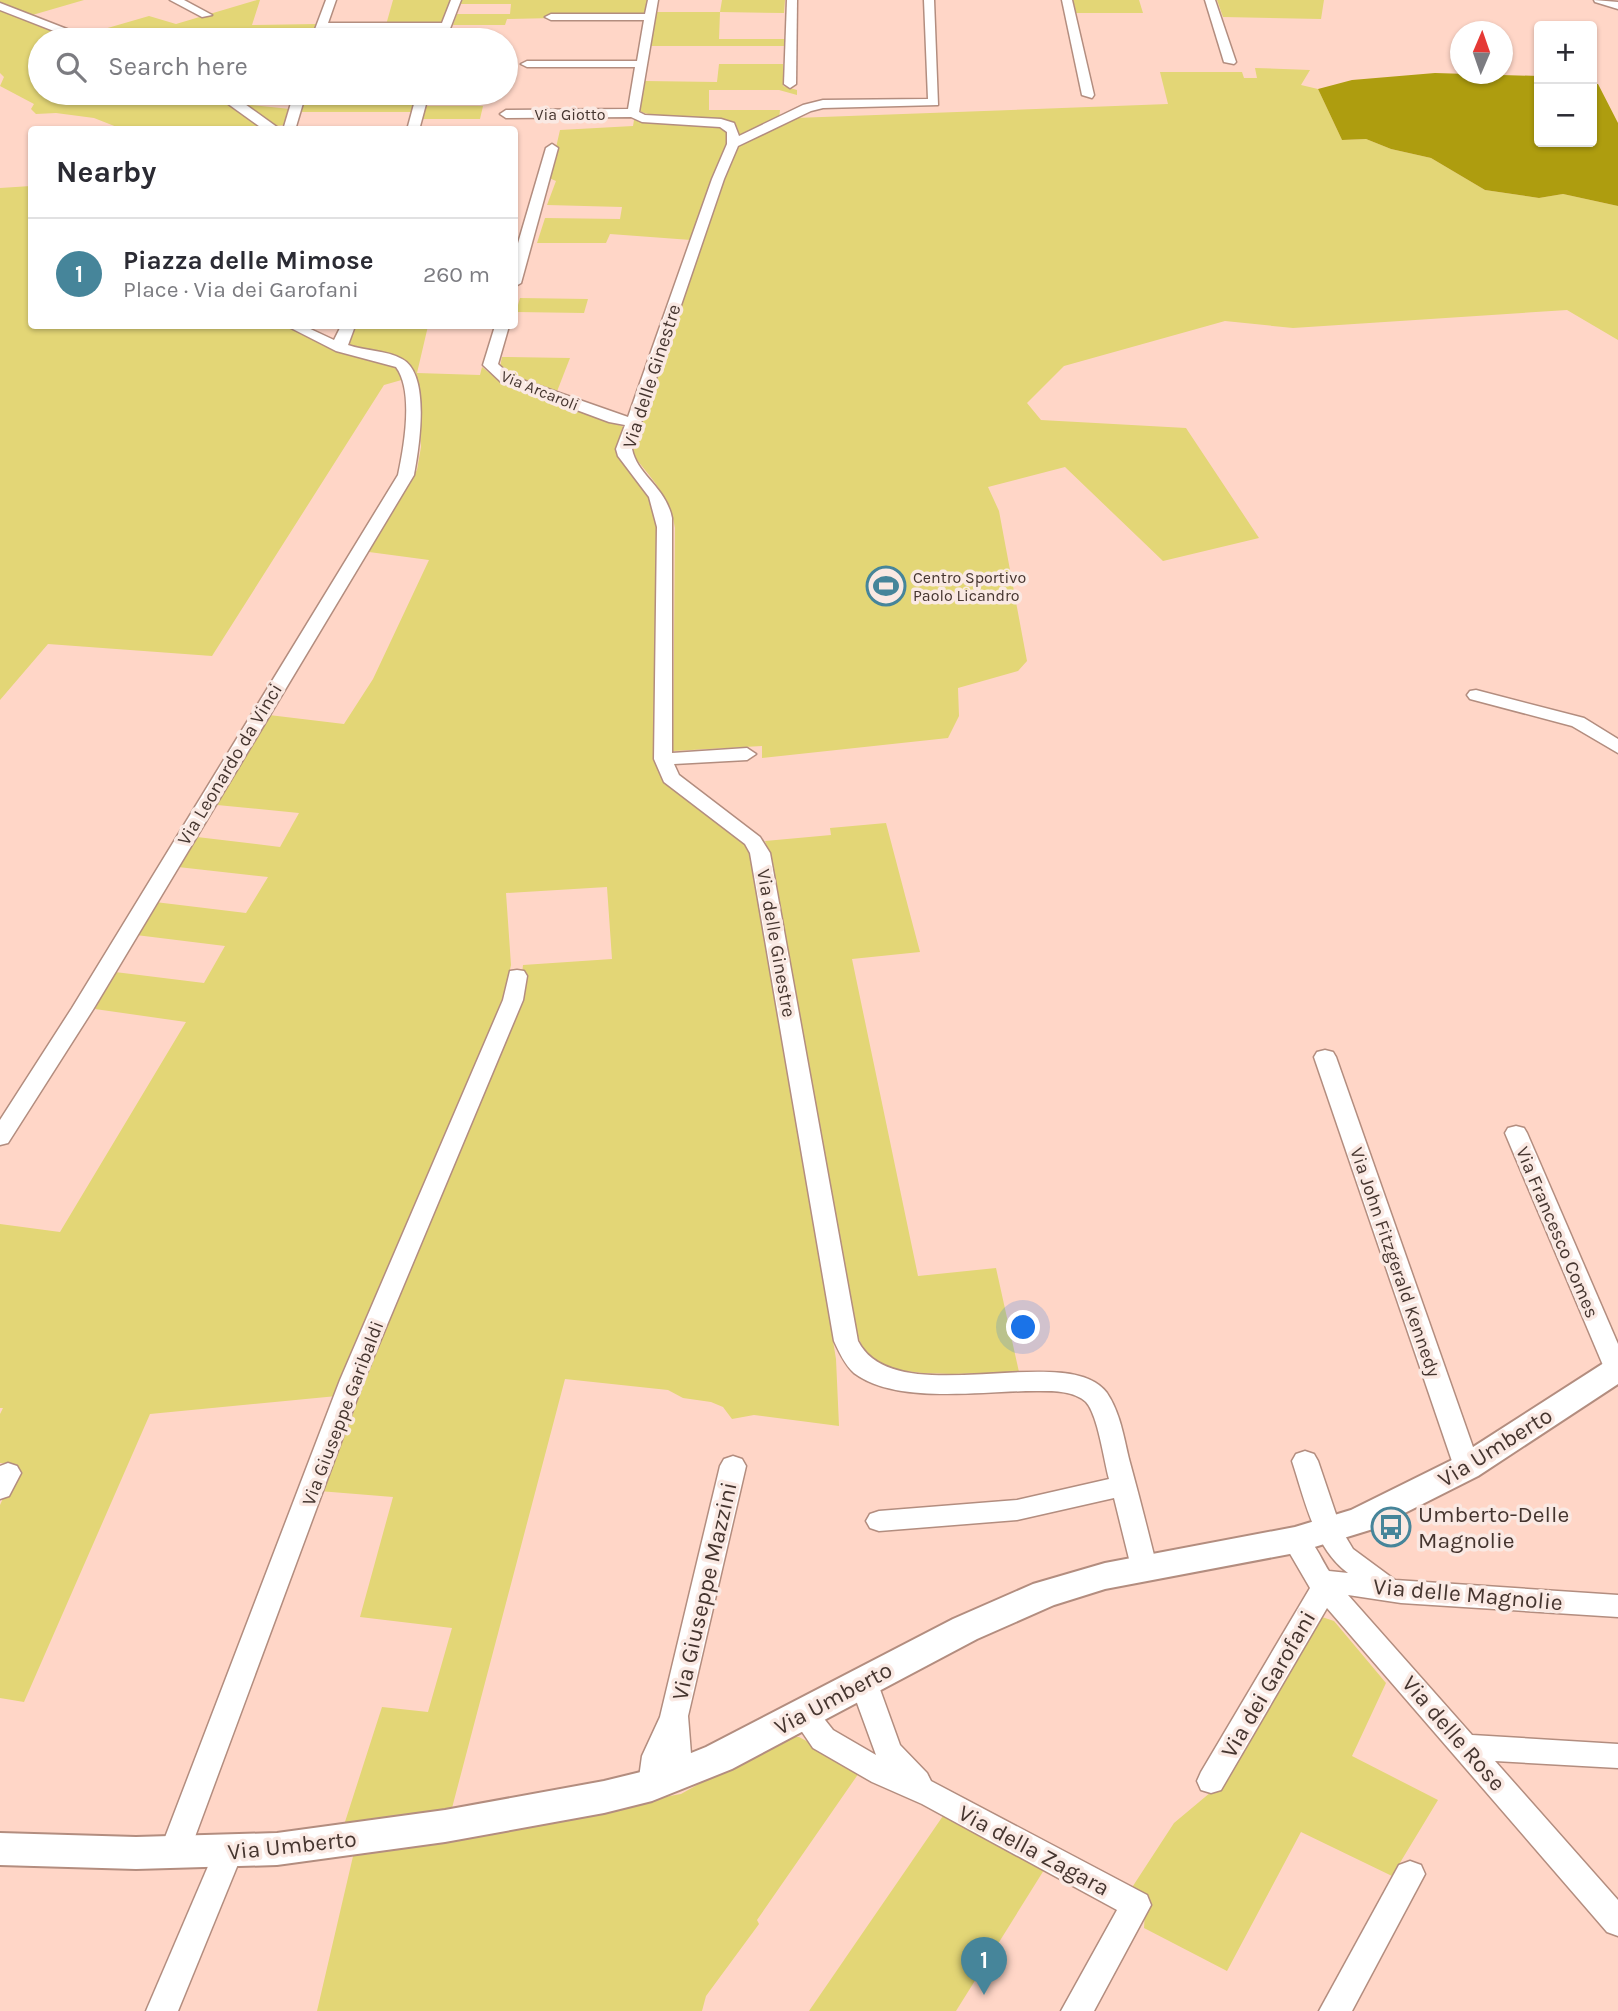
<!DOCTYPE html>
<meta charset="utf-8">
<style>
:root{--surface:#fff;--page:#f7f7f7;--text:#2b2b33;--muted:#7c7c81;--line:#e1e1e2;--accent:#46859a}
body{margin:0;font-family:Karla,sans-serif;background:var(--page);color:var(--text)}
.controls{position:absolute;right:21px;top:21px;display:grid;overflow:hidden;border-radius:7px;box-shadow:0 2px 5px #0004}
.controls button{width:63px;height:63px;display:grid;place-items:center;padding:0;border:0;border-bottom:2px solid var(--line);background:var(--surface);color:var(--text);font:35px sans-serif}
.compass{position:absolute;left:1450px;top:21px;width:63px;height:63px;border-radius:50%;background:var(--surface);box-shadow:0 2px 5px #0004;rotate:2deg}
.you{position:absolute;left:1024px;top:1328px;width:24px;height:24px;margin:-18px;border:5px solid #fff;border-radius:50%;background:#1a73e8;box-shadow:0 0 0 10px #1a73e833}
.badge{display:grid;place-items:center;width:46px;height:46px;border-radius:50%;background:var(--accent);color:#fff;font-size:23px;font-weight:700}
.pin{position:absolute;translate:-50% -58px;filter:drop-shadow(0 2px 4px #0008)}
.pin::after{content:'';position:absolute;top:37px;width:24px;height:21px;background:inherit;clip-path:polygon(0 0,100% 0,50% 100%)}
.list{margin:0;padding:0;list-style:none}
h2{display:flex;justify-content:space-between;align-items:center;height:91px;margin:0;padding:0 28px;font-size:30px}
h2 small{font-size:23px;font-weight:400;color:var(--muted)}
.list li{display:grid;grid-template-columns:46px 1fr auto;gap:21px;align-items:center;box-sizing:border-box;height:112px;padding:0 28px;border-top:2px solid var(--line)}
.list b{display:block;font-size:26px;white-space:nowrap}
.list p{margin:0;font-size:23px;white-space:nowrap;color:var(--muted)}
.list em{font-size:23px;font-style:normal;color:var(--muted)}
.icon{flex:none;width:38px;height:38px;fill:none;stroke:currentColor;stroke-width:2;stroke-linecap:round;stroke-linejoin:round}
.map{position:relative;flex:none;width:1618px;height:2011px;overflow:hidden}
.search{position:absolute;background:var(--surface);box-shadow:0 2px 5px #0004;left:28px;top:28px;width:490px;height:77px;display:flex;align-items:center;gap:18px;box-sizing:border-box;padding:0 24px;border-radius:38px;color:var(--muted);font-size:26px}
.panel{position:absolute;background:var(--surface);box-shadow:0 2px 5px #0004;left:28px;top:126px;width:490px;height:203px;border-radius:7px}
.map>svg:first-child{display:block}
.green{fill:#e3d676}
.forest{fill:#ae9d0f}
.lines{fill:none;stroke-linecap:round;stroke-linejoin:round}
.minor-casing{stroke:#b38d7f;stroke-width:3}
.major-casing{stroke:#b38d7f;stroke-width:4}
.minor{fill:#fff;fill-rule:evenodd}
.major{fill:#fff;fill-rule:evenodd}
.labels{text-anchor:middle;stroke-width:7;stroke-linejoin:round;paint-order:stroke}
.far-street-label{font-size:16px;fill:#45352f;stroke:#fae9e3}
.far-poi-label{font-size:16px;fill:#45352f;stroke:#fae9e3;text-anchor:start}
.street-label{font-size:19px;fill:#45352f;stroke:#fae9e3}
.near-street-label{font-size:23px;fill:#45352f;stroke:#fae9e3}
.near-poi-label{font-size:23px;fill:#45352f;stroke:#fae9e3;text-anchor:start}
</style>
<div class="map">
<svg width="1618" height="2011" viewBox="0 0 1618 2011">
<rect width="100%" height="100%" fill="#ffd6c7"/>
<g class="green">
<polygon points="0,0 84,0 29,16 0,4"/>
<polygon points="257,0 260,0 252,25 316,24 314,28 247,28 242,40 92,40 80,36 149,16 176,24"/>
<polygon points="393,0 452,0 444,24 386,25"/>
<polygon points="461,0 650,0 648,16 507,19 505,25 453,25 457,14 510,14 511,4 460,4"/>
<polygon points="722,0 785,0 784,13 720,12 719,39 785,39 784,46 649,46 656,12 720,12"/>
<polygon points="1073,0 1139,0 1143,13 1076,13"/>
<polygon points="1217,0 1324,0 1321,19 1223,17"/>
<polygon points="0,8 82,40 40,40 40,93 214,93 267,129 122,129 94,118 56,113 36,114 31,109 34,104 0,86 4,77 0,73"/>
<polygon points="332,28 382,28 379,40 320,40 325,30"/>
<path d="M719,64H783V86L797,90V95L779,90H709V110H780L779,119L739,136L735,126C712,116 649,120 639,110L645,81L717,82Z"/>
<path d="M1255,68L1310,70L1301,85L1318,89L1342,140L1366,139L1391,149L1431,158L1485,190L1539,198L1563,194L1618,206V340L1567,310L1293,328L1225,321L1064,366L1027,403L1041,420L1186,428L1259,538L1163,561L1065,467L988,487L999,511L1027,661L1018,671L958,688L959,716L948,738L762,758V746L673,751L675,528C670,497 652,479 633,455V446L735,146L795,118L1168,104L1160,72H1242L1244,78H1257Z"/>
<polygon points="417,98 412,112 301,112 303,99"/>
<polygon points="243,104 290,109 285,125 275,126"/>
<polygon points="426,106 483,106 480,119 421,119"/>
<polygon points="634,120 726,127 730,137 691,240 610,234 606,243 537,243 545,218 620,219 622,207 547,205 556,181 549,178 560,130 633,126"/>
<polygon points="31,186 32,326 290,326 333,348 398,366 405,379 384,385 212,656 48,644 0,700 0,188"/>
<polygon points="520,298 588,299 584,313 516,312"/>
<polygon points="354,326 428,326 417,373 480,375 482,367 501,382 624,427 618,454 654,499 659,531 657,762 737,833 753,854 836,1359 839,1426 754,1415 732,1419 723,1407 711,1402 683,1398 668,1390 565,1379 452,1808 344,1825 382,1707 428,1712 452,1628 360,1617 393,1497 319,1491 353,1397 519,1001 523,965 612,959 607,887 506,893 511,965 504,997 337,1396 150,1414 24,1702 0,1698 0,1505 18,1465 0,1463 0,1414 3,1408 0,1408 0,1224 60,1232 186,1022 95,1009 115,972 204,983 225,946 136,935 155,902 246,913 268,877 178,867 197,837 280,847 299,813 217,805 269,715 344,724 373,679 429,560 369,552 417,470 421,447 416,373 402,360 349,346 348,338"/>
<polygon points="502,357 570,358 556,394 502,370 500,367"/>
<path d="M886,823L920,952L852,959L918,1276L996,1268L1019,1372C985,1372 892,1382 869,1356C861,1347 857,1333 852,1322L771,857L765,841L831,835L830,828Z"/>
<polygon points="1319,1616 1334,1621 1386,1683 1352,1756 1438,1800 1392,1876 1301,1832 1227,1971 1144,1928 1145,1911 1131,1889 1174,1823 1217,1787"/>
<polygon points="782,1737 799,1737 861,1770 757,1920 759,1924 706,1996 702,2011 317,2011 354,1852 681,1794"/>
<polygon points="945,1813 1044,1870 956,2011 809,2011"/>
</g>
<polygon class="forest" points="1435,73 1539,76 1539,142 1592,142 1592,84 1598,84 1618,123 1618,206 1563,194 1539,198 1485,190 1431,158 1391,149 1366,139 1342,140 1318,89 1352,80"/>
<g class="lines">
<defs>
<g id="minor">
<polygon points="170,0 184,0 212,15 202,17"/>
<polygon points="326,0 336,0 328,23 442,23 451,0 461,0 446,39 436,37 439,29 326,29 321,40 311,40"/>
<path d="M648,0H658L639,112L645,115L721,119L734,123L739,136L803,105L823,100L928,99L924,0H934L938,105L823,108L811,111L738,146L724,179L632,449C637,475 666,487 672,518V753L747,748L756,754L747,760L674,764L679,775L760,837L770,853L858,1341C895,1414 1068,1339 1107,1393C1120,1412 1124,1438 1129,1459C1139,1495 1148,1531 1157,1567L1153,1575L1144,1578L1135,1575L1131,1567L1114,1498L1017,1520L879,1531L870,1528L866,1521L870,1514L879,1511L1017,1500L1109,1479C1104,1461 1098,1415 1086,1402C1074,1391 1055,1391 1040,1391C987,1390 898,1406 854,1373C845,1365 839,1352 834,1341L750,853L745,844L664,782L654,759L657,527L649,497L618,456L616,449L625,425L609,422L501,382L483,365L495,326H509L498,364L511,376L628,417L712,179L727,144V132L720,127L642,122L631,117L506,118L500,114L506,110L628,109L635,67H527L521,64L527,61H637L644,20H551L545,17L551,14H645Z"/>
<polygon points="787,0 797,0 796,84 790,88 784,84"/>
<polygon points="1062,0 1072,0 1094,95 1092,98 1082,95"/>
<polygon points="1205,0 1215,0 1236,62 1234,64 1224,62"/>
<polygon points="1594,0 1618,2 1618,9 1595,2"/>
<polygon points="0,3 90,38 92,40 77,40 0,10"/>
<polygon points="213,93 231,94 281,130 263,129"/>
<polygon points="294,93 306,93 295,130 283,130"/>
<polygon points="417,93 429,93 419,130 407,130"/>
<polygon points="552,144 558,148 521,283 514,287 514,257 546,148"/>
<path d="M287,326H304L334,340L341,326H355L348,345C365,351 386,350 402,359C431,374 419,448 414,475L94,1008L8,1143L0,1145V1120L72,1008L398,475C404,447 414,391 396,367L336,351Z"/>
<polygon points="1476,690 1584,718 1618,739 1618,753 1572,726 1470,699 1467,695 1470,691"/>
<polygon points="517,970 524,971 527,976 523,1000 364,1380 189,1853 184,1862 174,1866 164,1862 159,1853 340,1380 503,1000 510,971"/>
<polygon points="1325,1050 1333,1052 1336,1057 1480,1467 1476,1474 1467,1477 1458,1474 1454,1467 1314,1057 1317,1052"/>
<polygon points="1516,1126 1524,1128 1527,1133 1618,1344 1618,1379 1608,1376 1605,1370 1505,1133 1508,1128"/>
<path d="M1305,1451L1314,1454L1318,1461L1341,1529L1353,1549L1395,1580L1618,1595V1617L1401,1603L1348,1595L1472,1735L1618,1744V1768L1495,1761L1618,1900V1936L1607,1932L1327,1608L1221,1790L1211,1793L1201,1790L1197,1781L1201,1772L1310,1588L1282,1540L1286,1533C1309,1525 1318,1554 1329,1571L1348,1573C1314,1548 1305,1500 1292,1461L1296,1454Z"/>
<polygon points="733,1456 742,1459 746,1466 688,1716 691,1754 698,1774 694,1783 684,1786 674,1783 668,1770 662,1794 652,1797 642,1794 638,1785 642,1756 660,1717 720,1466 724,1459"/>
<polygon points="8,1463 17,1466 21,1473 9,1496 0,1499 0,1466"/>
<polygon points="863,1669 873,1673 877,1681 900,1745 927,1773 931,1781 1147,1895 1151,1905 1094,2011 1061,2011 1117,1910 922,1804 872,1782 813,1748 790,1714 794,1706 804,1702 814,1706 833,1730 876,1755 849,1681 853,1673"/>
<polygon points="228,1839 238,1843 243,1852 178,2011 146,2011 218,1843"/>
<polygon points="1410,1861 1421,1865 1425,1874 1352,2011 1319,2011 1399,1865"/>
</g>
<polygon id="major" points="1618,1358 1618,1384 1478,1476 1373,1529 1295,1553 1105,1589 1054,1605 977,1639 732,1769 652,1801 604,1813 445,1842 277,1865 136,1869 0,1865 0,1833 136,1837 277,1833 445,1810 604,1781 649,1770 706,1747 953,1619 1033,1584 1105,1563 1295,1527 1351,1510 1456,1458 1607,1361"/>
</defs>
<use href="#minor" class="minor-casing"/>
<use href="#major" class="major-casing"/>
<use href="#minor" class="minor"/>
<use href="#major" class="major"/>
</g>
<defs>
<symbol id="stadium-ring" viewBox="-11 -11 22 22"><circle r="9.5" fill="#fae9e3" stroke="#46859a" stroke-width="1.5"/><path d="M0-5a6.5 5 0 1 0 0 10a6.5 5 0 1 0 0-10ZM-3.5-1.8h7v3.6h-7Z" fill="#46859a"/></symbol>
<symbol id="bus-ring" viewBox="-11 -11 22 22"><circle r="9.5" fill="#fae9e3" stroke="#46859a" stroke-width="1.5"/><path d="M-5-6H5V4H4V6H2V4H-2V6H-4V4H-5ZM-3.5-4V0h7V-4ZM-3.5 1.2v1.5H-2V1.2ZM2 1.2v1.5H3.5V1.2Z" fill="#46859a"/></symbol>
</defs>
<g fill-rule="evenodd">
<use href="#stadium-ring" x="864" y="564" width="44" height="44"/>
<use href="#bus-ring" x="1369" y="1505" width="44" height="44"/>
</g>
<g class="labels">
<g class="far-street-label">
<text x="570" y="120">Via Giotto</text>
<text transform="translate(540 390) rotate(22)" y="6">Via Arcaroli</text>
</g>
<g class="far-poi-label">
<text x="913" y="583">Centro Sportivo<tspan x="913" dy="18">Paolo Licandro</tspan></text>
</g>
<g class="street-label">
<text transform="translate(651 376) rotate(-72)" y="7">Via delle Ginestre</text>
<text transform="translate(229 764) rotate(-59)" y="7">Via Leonardo da Vinci</text>
<text transform="translate(777 943) rotate(80)" y="7">Via delle Ginestre</text>
<text transform="translate(1558 1232) rotate(67)" y="7">Via Francesco Comes</text>
<text transform="translate(1396 1262) rotate(71)" y="7">Via John Fitzgerald Kennedy</text>
<text transform="translate(342 1413) rotate(-69)" y="7">Via Giuseppe Garibaldi</text>
</g>
<g class="near-street-label">
<text transform="translate(1495 1447) rotate(-32)" y="8">Via Umberto</text>
<text transform="translate(704 1591) rotate(-77)" y="8">Via Giuseppe Mazzini</text>
<text transform="translate(1468 1594) rotate(5)" y="8">Via delle Magnolie</text>
<text transform="translate(1268 1684) rotate(-60)" y="8">Via dei Garofani</text>
<text transform="translate(833 1698) rotate(-28)" y="8">Via Umberto</text>
<text transform="translate(1454 1733) rotate(49)" y="8">Via delle Rose</text>
<text transform="translate(292 1845) rotate(-6)" y="8">Via Umberto</text>
<text transform="translate(1034 1850) rotate(28)" y="8">Via della Zagara</text>
</g>
<g class="near-poi-label">
<text x="1418" y="1522">Umberto-Delle<tspan x="1418" dy="26">Magnolie</tspan></text>
</g>
</g>
</svg>
<div class="controls">
<button>+</button>
<button>−</button>
</div>
<svg class="compass" viewBox="-18 -18 36 36"><path d="M0-13l5 13h-10z" fill="#e53935"/><path d="M0 13l5-13h-10z" fill="#7c7c81"/></svg>
<div class="you"></div>
<div class="pin badge" style="left:984px;top:1995px">1</div>
<div class="search"><svg class="icon" aria-label="search" viewBox="0 0 24 24"><circle cx="10" cy="10" r="6"/><path d="M15 15l6 6"/></svg>Search here</div>
<section class="panel">
<h2>Nearby<small></small></h2>
<ul class="list">
<li><span class="badge">1</span><div><b>Piazza delle Mimose</b><p>Place · Via dei Garofani</p></div><em>260 m</em></li>
</ul>
</section>
</div>
